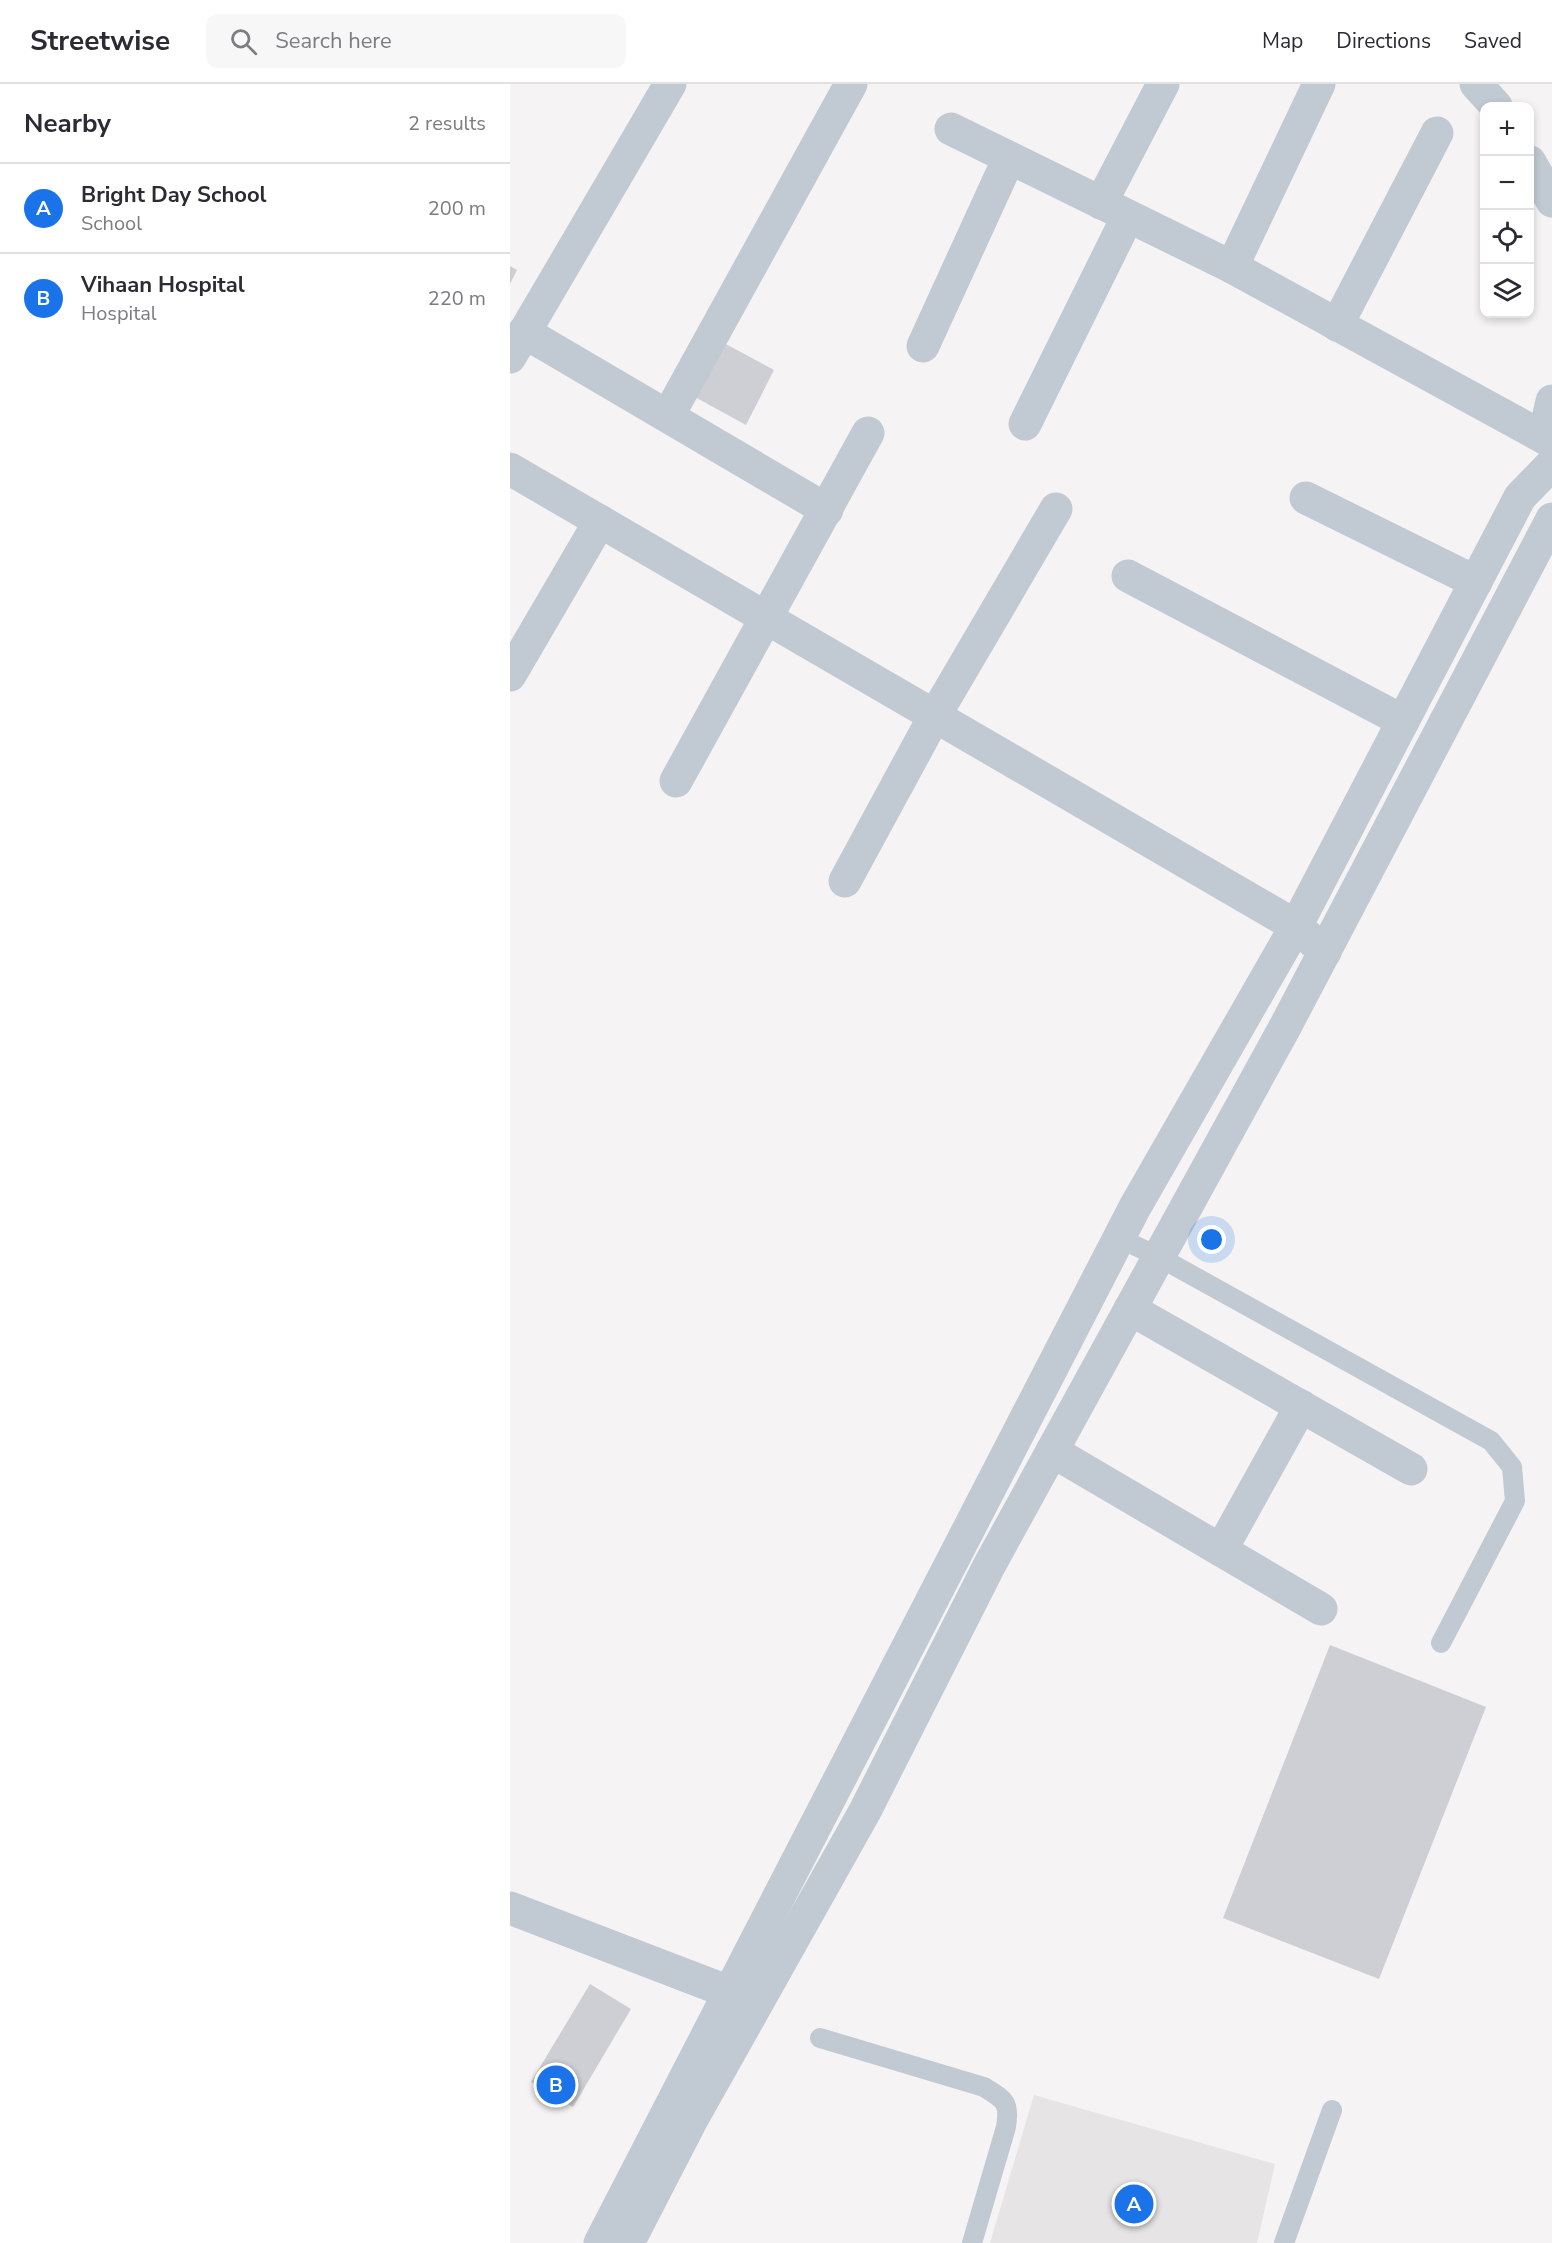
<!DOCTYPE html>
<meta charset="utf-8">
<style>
:root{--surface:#fff;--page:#f7f7f7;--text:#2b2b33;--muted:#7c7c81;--line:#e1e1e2;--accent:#1a73e8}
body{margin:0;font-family:"Nunito Sans",sans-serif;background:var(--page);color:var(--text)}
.controls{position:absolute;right:18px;top:18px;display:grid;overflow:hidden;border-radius:12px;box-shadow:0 3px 9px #0003}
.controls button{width:54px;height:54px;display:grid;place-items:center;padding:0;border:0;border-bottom:2px solid var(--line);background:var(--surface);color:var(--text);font:30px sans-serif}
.you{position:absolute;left:702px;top:1156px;width:21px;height:21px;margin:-15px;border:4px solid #fff;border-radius:50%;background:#1a73e8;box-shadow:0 0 0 9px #1a73e833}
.badge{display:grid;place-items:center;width:39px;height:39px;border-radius:50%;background:var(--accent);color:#fff;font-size:20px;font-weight:700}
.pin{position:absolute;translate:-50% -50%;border:3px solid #fff;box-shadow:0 2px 6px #0006}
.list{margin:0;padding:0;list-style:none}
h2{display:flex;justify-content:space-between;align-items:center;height:78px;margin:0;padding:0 24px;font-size:26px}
h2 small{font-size:20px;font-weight:400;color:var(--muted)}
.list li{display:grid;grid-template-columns:39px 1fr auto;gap:18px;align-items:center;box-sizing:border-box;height:90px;padding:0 24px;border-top:2px solid var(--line)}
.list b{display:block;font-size:22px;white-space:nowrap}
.list p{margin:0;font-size:20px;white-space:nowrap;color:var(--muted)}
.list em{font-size:20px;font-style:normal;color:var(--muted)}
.icon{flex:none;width:33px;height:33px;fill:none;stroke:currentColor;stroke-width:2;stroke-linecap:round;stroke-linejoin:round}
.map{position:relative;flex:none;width:1042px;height:2159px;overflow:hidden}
header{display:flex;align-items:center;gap:36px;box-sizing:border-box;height:84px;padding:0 30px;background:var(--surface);border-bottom:2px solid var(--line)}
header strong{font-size:28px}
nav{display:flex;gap:33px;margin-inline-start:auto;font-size:21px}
.search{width:420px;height:54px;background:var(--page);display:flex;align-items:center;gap:15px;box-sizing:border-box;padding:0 21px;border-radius:12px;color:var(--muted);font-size:22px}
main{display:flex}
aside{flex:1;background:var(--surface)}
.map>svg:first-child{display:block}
.education{fill:#e6e4e5}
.building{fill:#cdcfd5}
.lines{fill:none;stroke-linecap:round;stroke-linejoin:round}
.service{stroke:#c1cad2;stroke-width:20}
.minor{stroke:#c1cad2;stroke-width:33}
.tertiary{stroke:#c1cad2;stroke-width:33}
</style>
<header>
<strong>Streetwise</strong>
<div class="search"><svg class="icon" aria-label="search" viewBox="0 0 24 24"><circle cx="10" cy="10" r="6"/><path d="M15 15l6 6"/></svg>Search here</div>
<nav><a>Map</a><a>Directions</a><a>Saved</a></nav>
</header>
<main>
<aside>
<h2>Nearby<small>2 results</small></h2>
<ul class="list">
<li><span class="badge">A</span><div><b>Bright Day School</b><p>School</p></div><em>200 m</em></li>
<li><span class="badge">B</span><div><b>Vihaan Hospital</b><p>Hospital</p></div><em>220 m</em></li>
</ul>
</aside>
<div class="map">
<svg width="1042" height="2159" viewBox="0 0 1042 2159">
<rect width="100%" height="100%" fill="#f5f3f3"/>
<polygon class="education" points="524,2011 765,2080 747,2159 480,2159"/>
<g class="building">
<polygon points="0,182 7,186 0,200"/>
<polygon points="212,258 264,286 236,341 183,312"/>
<polygon points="820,1561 976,1623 869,1895 713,1834"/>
<polygon points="80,1900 121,1925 63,2023 21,1998"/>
</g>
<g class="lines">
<g class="service">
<polyline points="609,1154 649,1173 981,1357 1002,1383 1005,1417 931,1559"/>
<path d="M310,1954L474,2003C495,2016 500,2018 496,2043L462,2159"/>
<polyline points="774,2159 822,2026"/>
</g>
<g class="minor">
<polyline points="966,0 986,22"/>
<polyline points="441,45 722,183 1042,358"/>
<polyline points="1020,78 1042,117"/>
<polyline points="591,119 653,0"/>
<polyline points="722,183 809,0"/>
<polyline points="827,241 927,49"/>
<polyline points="14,248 317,426"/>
<polyline points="413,262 499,74"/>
<polyline points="0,273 160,0"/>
<polyline points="158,332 341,0"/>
<polyline points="515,340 618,132"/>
<polyline points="1034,353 1042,317"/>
<polyline points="0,385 786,842 815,868"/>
<polyline points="796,414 966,498"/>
<polyline points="618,492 893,637"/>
<polyline points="0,591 90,437"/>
<polyline points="166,697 358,349"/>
<polyline points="335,797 424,633 546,425"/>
<polyline points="620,1225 901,1385"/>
<polyline points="542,1367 811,1525"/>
<polyline points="711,1466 791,1322"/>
<polyline points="0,1824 245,1918"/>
</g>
<g class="tertiary">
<polyline points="90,2159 625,1123 786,842 1010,413 1042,380"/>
<polyline points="118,2159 181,2037 355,1727 479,1482 775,943 1042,435"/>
</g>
</g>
</svg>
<div class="controls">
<button>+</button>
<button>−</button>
<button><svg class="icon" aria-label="locate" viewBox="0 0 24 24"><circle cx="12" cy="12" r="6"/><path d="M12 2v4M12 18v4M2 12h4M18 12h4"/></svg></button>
<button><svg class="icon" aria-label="layers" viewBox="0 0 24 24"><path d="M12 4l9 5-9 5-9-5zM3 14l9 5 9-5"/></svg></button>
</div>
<div class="you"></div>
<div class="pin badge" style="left:624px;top:2120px">A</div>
<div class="pin badge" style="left:46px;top:2001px">B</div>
</div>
</main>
